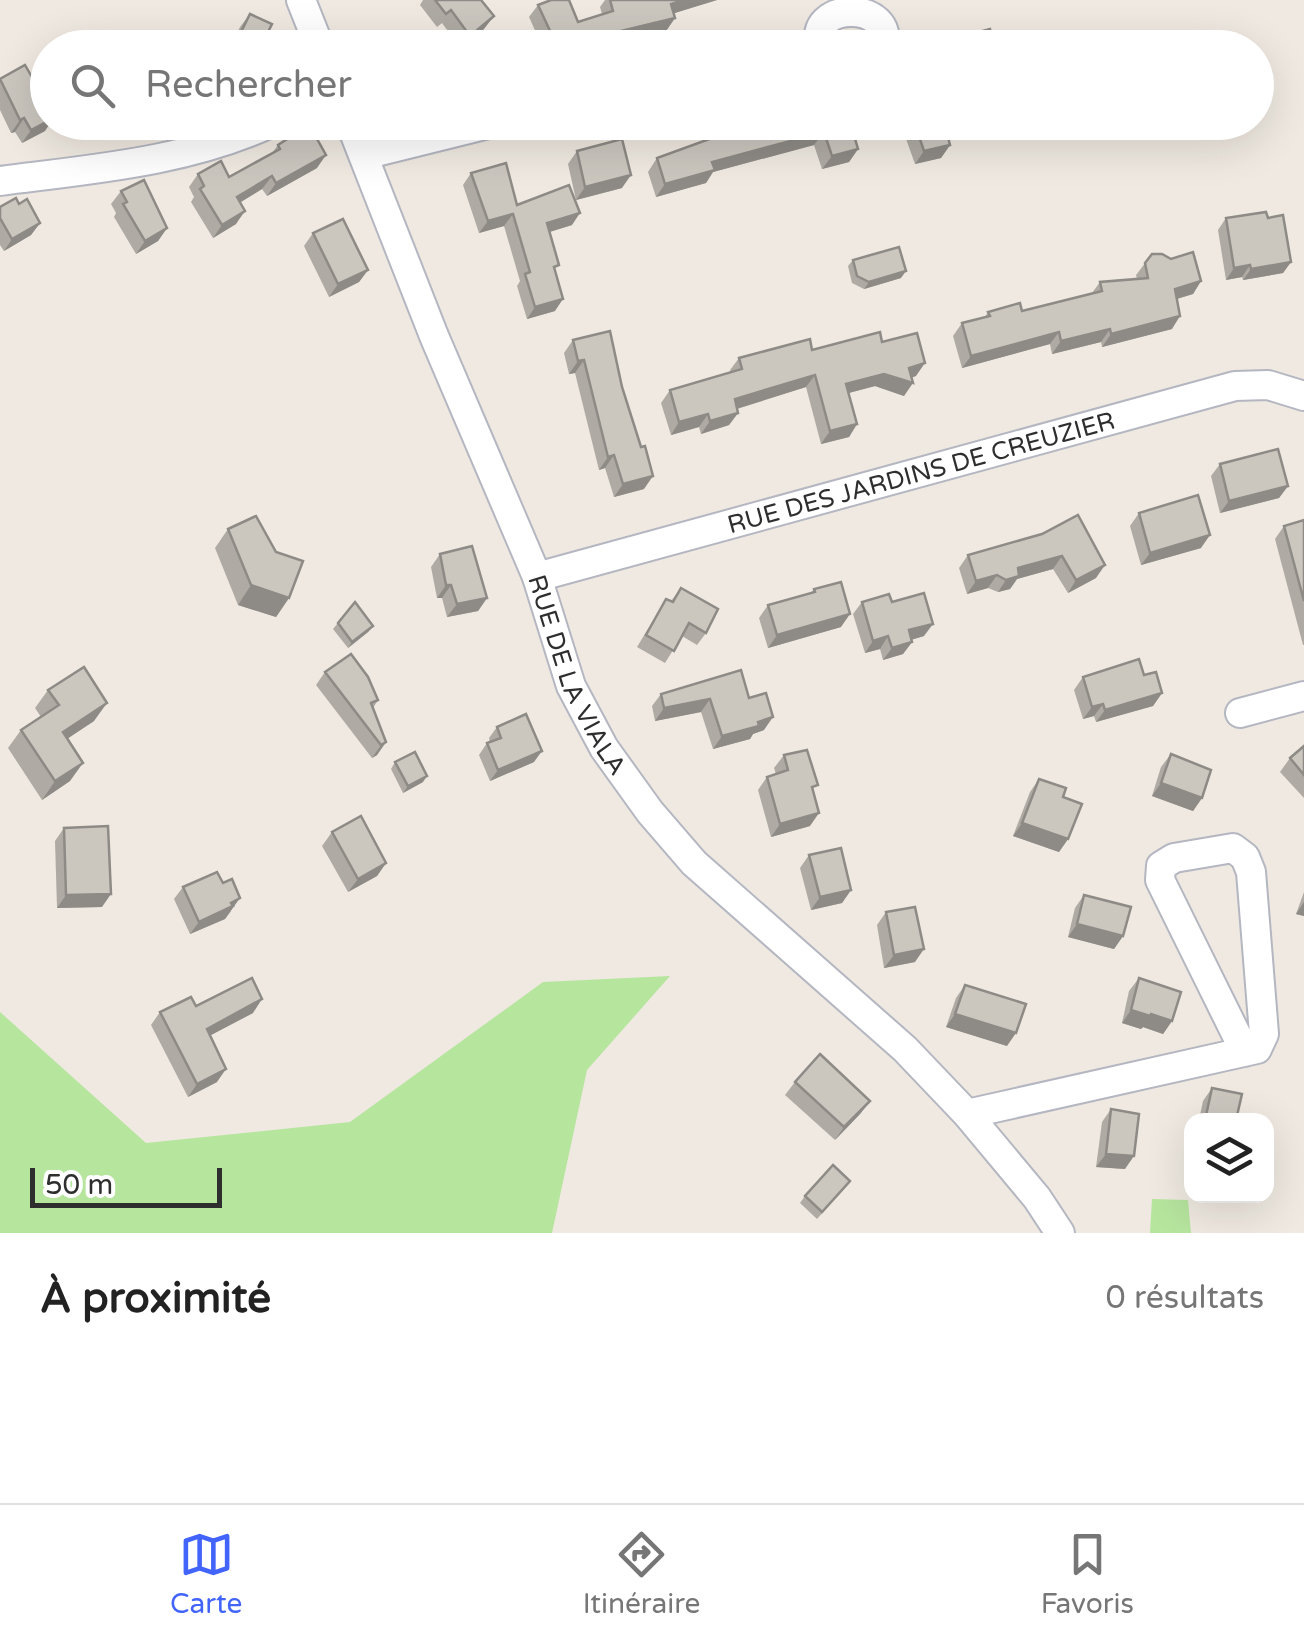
<!DOCTYPE html>
<html lang="fr">
<meta charset="utf-8">
<style>
:root{--surface:#fff;--page:#f6f6f6;--text:#222;--muted:#767676;--line:#e0e0e0;--accent:#4264fb}
body{margin:0;font-family:"Varela Round",sans-serif;background:var(--page);color:var(--text)}
.controls{position:absolute;right:30px;bottom:30px;display:grid;overflow:hidden;border-radius:20px;box-shadow:0 10px 40px #0002}
.controls button{width:90px;height:90px;display:grid;place-items:center;padding:0;border:0;border-bottom:2px solid var(--line);background:var(--surface);color:var(--text);font:50px sans-serif}
.scale{position:absolute;left:30px;bottom:25px;width:192px;box-sizing:border-box;padding-left:10px;border:5px solid #2e2e2e;border-top:0;font-size:28px;line-height:35px;white-space:nowrap;color:#2e2e2e;-webkit-text-stroke:8px #fff;paint-order:stroke}
.list{margin:0;padding:0;list-style:none}
h2{display:flex;justify-content:space-between;align-items:center;height:130px;margin:0;padding:0 40px;font-size:42px}
h2 small{font-size:32px;font-weight:400;color:var(--muted)}
.icon{flex:none;width:55px;height:55px;fill:none;stroke:currentColor;stroke-width:2;stroke-linecap:round;stroke-linejoin:round}
.map{position:relative;flex:none;width:1304px;height:1233px;overflow:hidden}
.search{position:absolute;background:var(--surface);box-shadow:0 10px 40px #0002;left:30px;right:30px;top:30px;height:110px;display:flex;align-items:center;gap:25px;box-sizing:border-box;padding:0 35px;border-radius:55px;color:var(--muted);font-size:38px}
.sheet{height:270px;background:var(--surface)}
nav{display:flex;justify-content:space-around;align-items:center;box-sizing:border-box;height:140px;border-top:2px solid var(--line);background:var(--surface);font-size:28px;color:var(--muted)}
nav a{display:grid;justify-items:center;gap:5px}
nav .on{color:var(--accent)}
.map>svg:first-child{display:block}
.green{fill:#b6e59e}
.lines{fill:none;stroke-linecap:round;stroke-linejoin:round}
.minor-casing{stroke:#b4b7c1;stroke-width:32}
.minor{stroke:#fff;stroke-width:28}
.wall{fill:#afaba4}
.shaded-wall{fill:#8e8b86}
.building{fill:#cbc7bf;stroke:#8e8b86;stroke-width:2.5}
.labels{text-anchor:middle;stroke-width:9;stroke-linejoin:round;paint-order:stroke}
.street-label{font-size:25px;fill:#2e2e2e;stroke:#fff}
</style>
<div class="map">
<svg width="1304" height="1233" viewBox="0 0 1304 1233">
<rect width="100%" height="100%" fill="#efe9e1"/>
<g class="green">
<polygon points="670,976 587,1070 552,1233 0,1233 0,1012 146,1143 350,1122 543,982"/>
<polygon points="1152,1199 1188,1200 1191,1233 1150,1233"/>
</g>
<g class="lines">
<defs>
<g id="minor">
<polyline points="301,0 320,48"/>
<path d="M821,48C804,0 898,0 883,48"/>
<path id="s1" d="M350,122L434,336L537,577L571,686L604,748L650,812L694,863L905,1049L967,1114L1037,1198L1060,1233"/>
<polyline points="364,155 497,122"/>
<path d="M0,181C93,169 187,162 273,122"/>
<path id="s2" d="M537,577L1235,386L1268,385L1304,396"/>
<polyline points="1240,713 1304,696"/>
<polyline points="967,1114 1257,1049 1264,1034 1251,872 1245,857 1233,848 1174,858 1161,866 1160,880 1245,1052"/>
</g>
</defs>
<use href="#minor" class="minor-casing"/>
<use href="#minor" class="minor"/>
</g>
<g class="wall">
<polygon points="423,0 481,0 484,29 463,48 460,48 442,23 437,27 420,5"/>
<polygon points="605,0 717,0 674,13 675,18 666,31 601,48 543,48 529,17 538,5 578,22 602,14 600,7"/>
<polygon points="250,14 267,48 230,48 240,27"/>
<polygon points="959,37 995,48 952,48"/>
<polygon points="0,78 45,131 22,143 15,132 11,133 0,110"/>
<polygon points="100,122 125,122 106,133"/>
<polygon points="751,122 850,122 858,149 849,162 822,169 814,145 713,172 706,183 656,197 648,172 657,158 749,125"/>
<polygon points="900,122 944,122 950,145 941,158 915,164"/>
<polygon points="278,145 317,168 267,196 262,189 240,202 236,224 213,238 191,202 194,197 189,187 198,174 229,177 272,153"/>
<polygon points="577,151 622,188 576,200 568,164"/>
<polygon points="471,173 517,205 572,225 550,232 555,271 555,311 527,319 517,286 520,281 504,226 479,233 463,185"/>
<polygon points="121,191 167,228 158,241 136,254 114,217 116,213 111,204"/>
<polygon points="19,204 40,223 31,235 4,251 0,245 0,207"/>
<polygon points="1226,218 1268,218 1291,262 1283,273 1243,280 1242,277 1226,280 1218,230"/>
<polygon points="313,233 368,270 359,282 329,297 304,246"/>
<polygon points="1152,254 1201,281 1193,294 1177,299 1172,329 1102,347 1101,342 1052,354 1050,344 962,368 953,336 962,323 985,317 988,312 1022,311 1092,293 1100,282 1137,279 1136,275"/>
<polygon points="853,260 901,278 864,289 852,283 848,266"/>
<polygon points="610,331 644,489 614,497 605,468 599,470 575,373 569,374 564,353 573,340"/>
<polygon points="882,342 916,376 911,378 904,396 875,386 849,393 857,424 849,437 821,444 806,387 737,409 738,413 729,425 701,434 699,427 671,435 661,403 670,390 731,373 730,370 739,358"/>
<polygon points="1220,464 1288,486 1279,498 1220,513 1211,476"/>
<polygon points="1139,513 1201,548 1141,565 1130,526"/>
<polygon points="1304,520 1304,645 1303,645 1275,539 1284,526"/>
<polygon points="228,529 289,598 276,617 238,605 215,548"/>
<polygon points="1042,534 1096,578 1068,593 1053,569 1017,579 1010,589 998,592 988,588 967,594 959,568 968,555"/>
<polygon points="440,554 487,598 478,611 447,617 442,598 437,598 431,567"/>
<polygon points="681,588 706,633 697,645 682,636 665,663 637,647 666,599 671,601"/>
<polygon points="814,589 841,627 768,648 759,618 768,605 811,593"/>
<polygon points="355,602 373,626 368,632 348,648 333,629"/>
<polygon points="862,602 924,636 911,640 912,642 903,654 883,660 880,649 865,653 853,614"/>
<polygon points="325,672 378,700 373,708 386,742 377,755 372,758 316,685"/>
<polygon points="1144,675 1162,693 1153,706 1096,722 1094,716 1083,719 1074,690 1083,677"/>
<polygon points="48,690 94,721 67,739 70,781 42,800 8,748 21,730 41,717 35,708"/>
<polygon points="661,694 749,698 764,730 753,734 750,739 713,749 701,712 655,721 652,706"/>
<polygon points="497,727 534,762 490,781 479,755 487,743 490,742 489,738"/>
<polygon points="1304,746 1304,798 1280,772 1290,758"/>
<polygon points="1171,754 1202,798 1193,811 1152,796 1161,767"/>
<polygon points="784,755 813,792 810,826 771,837 758,790 767,777 776,774 774,768"/>
<polygon points="395,762 423,782 403,793 391,769"/>
<polygon points="1039,779 1063,797 1068,839 1059,852 1013,836 1030,792"/>
<polygon points="64,828 102,907 57,908 55,841"/>
<polygon points="332,832 386,863 377,876 348,892 322,846"/>
<polygon points="809,855 851,890 842,903 811,910 800,868"/>
<polygon points="183,887 231,911 225,919 190,934 174,899"/>
<polygon points="1304,892 1304,916 1296,914"/>
<polygon points="1084,895 1123,936 1114,949 1068,937 1075,908"/>
<polygon points="886,912 915,962 884,968 877,925"/>
<polygon points="1139,978 1172,1021 1163,1034 1143,1027 1141,1029 1122,1023 1129,991"/>
<polygon points="965,985 1007,1046 946,1027 956,998"/>
<polygon points="196,1006 253,1013 210,1035 217,1082 188,1097 151,1025 160,1012"/>
<polygon points="795,1082 870,1101 860,1114 835,1140 785,1095"/>
<polygon points="1212,1088 1236,1120 1199,1120 1203,1101"/>
<polygon points="1111,1109 1125,1169 1096,1167 1102,1122"/>
<polygon points="845,1188 817,1219 800,1203 805,1196"/>
</g>
<g class="shaded-wall">
<polygon points="684,0 717,0 662,17 671,4"/>
<polygon points="494,16 484,29 462,48 470,36"/>
<polygon points="675,18 666,31 601,48 574,48 617,32"/>
<polygon points="24,118 15,132 11,133 20,120"/>
<polygon points="48,121 51,122 45,131 22,143 31,130"/>
<polygon points="113,122 125,122 106,133"/>
<polygon points="824,132 814,145 713,172 706,183 656,197 665,184 712,162"/>
<polygon points="950,145 941,158 915,164 924,151"/>
<polygon points="858,149 849,162 822,169 832,156"/>
<polygon points="326,155 317,168 267,196 276,183"/>
<polygon points="631,175 622,188 576,200 585,187"/>
<polygon points="272,176 262,189 228,210 237,197"/>
<polygon points="245,211 236,224 213,238 222,225"/>
<polygon points="580,213 572,225 539,235 547,223"/>
<polygon points="513,214 504,226 479,233 488,221"/>
<polygon points="40,223 31,235 4,251 12,239"/>
<polygon points="167,228 158,241 136,254 145,241"/>
<polygon points="1291,262 1283,273 1243,280 1251,269"/>
<polygon points="1250,265 1242,277 1226,280 1234,268"/>
<polygon points="368,270 359,282 329,297 338,284"/>
<polygon points="906,271 901,278 864,289 869,282"/>
<polygon points="1201,281 1193,294 1166,302 1175,289"/>
<polygon points="563,299 555,311 527,319 535,307"/>
<polygon points="1180,316 1172,329 1102,347 1111,334"/>
<polygon points="1110,329 1101,342 1052,354 1061,341"/>
<polygon points="1059,332 1050,344 962,368 971,356"/>
<polygon points="584,360 575,373 569,374 578,361"/>
<polygon points="925,363 916,376 903,380 913,383 904,396 875,386 837,396 846,384"/>
<polygon points="815,375 806,387 726,412 735,399"/>
<polygon points="738,413 729,425 701,434 710,421"/>
<polygon points="708,414 699,427 671,435 679,422"/>
<polygon points="857,424 849,437 821,444 830,431"/>
<polygon points="614,455 605,468 599,470 608,457"/>
<polygon points="653,476 644,489 614,497 623,484"/>
<polygon points="1288,486 1279,498 1220,513 1229,501"/>
<polygon points="1210,535 1201,548 1141,565 1150,553"/>
<polygon points="1062,556 1053,569 1017,579 1010,589 998,592 1006,580 1018,568"/>
<polygon points="1105,565 1096,578 1068,593 1076,580"/>
<polygon points="997,575 988,588 967,594 976,581"/>
<polygon points="251,585 289,598 276,617 238,605"/>
<polygon points="446,585 451,585 442,598 437,598"/>
<polygon points="487,598 478,611 447,617 457,604"/>
<polygon points="850,614 841,627 768,648 777,635"/>
<polygon points="933,624 924,636 900,643 909,630"/>
<polygon points="373,626 368,632 348,648 352,642"/>
<polygon points="888,636 880,649 865,653 873,641"/>
<polygon points="912,642 903,654 883,660 892,648"/>
<polygon points="1162,693 1153,706 1096,722 1105,710"/>
<polygon points="710,699 701,712 655,721 664,708"/>
<polygon points="107,703 94,721 50,750 63,732"/>
<polygon points="1103,704 1094,716 1083,719 1092,707"/>
<polygon points="773,717 764,730 753,734 750,739 713,749 722,736"/>
<polygon points="386,742 377,755 372,758 381,745"/>
<polygon points="542,751 534,762 490,781 498,770"/>
<polygon points="83,763 70,781 42,800 55,781"/>
<polygon points="427,776 423,782 403,793 408,786"/>
<polygon points="1161,783 1202,798 1193,811 1152,796"/>
<polygon points="819,813 810,826 771,837 780,824"/>
<polygon points="1022,823 1068,839 1059,852 1013,836"/>
<polygon points="386,863 377,876 348,892 358,879"/>
<polygon points="851,890 842,903 811,910 820,897"/>
<polygon points="111,894 102,907 57,908 66,895"/>
<polygon points="240,898 225,919 190,934 199,922"/>
<polygon points="1304,902 1304,916 1296,914"/>
<polygon points="1077,924 1123,936 1114,949 1068,937"/>
<polygon points="924,949 915,962 884,968 894,955"/>
<polygon points="262,999 253,1013 198,1042 207,1029"/>
<polygon points="1131,1010 1151,1014 1172,1021 1163,1034 1143,1027 1141,1029 1122,1023"/>
<polygon points="955,1014 1016,1033 1007,1046 946,1027"/>
<polygon points="226,1069 217,1082 188,1097 197,1084"/>
<polygon points="870,1101 860,1114 835,1140 844,1127"/>
<polygon points="1106,1154 1134,1156 1125,1169 1096,1167"/>
</g>
<g class="building">
<polygon points="435,0 481,0 494,16 470,36 451,10 446,14"/>
<polygon points="551,0 569,0 578,22 613,11 610,0 684,0 671,4 675,18 617,32 574,48 558,48 538,5"/>
<polygon points="250,14 272,24 263,42 268,44 267,48 233,48"/>
<polygon points="990,29 995,48 963,48 959,37"/>
<polygon points="184,41 188,48 172,48"/>
<polygon points="25,65 48,105 48,121 31,130 24,118 20,120 0,79"/>
<polygon points="850,122 858,149 832,156 824,132 712,162 715,170 665,184 657,158 756,122"/>
<polygon points="914,122 944,122 950,145 924,151"/>
<polygon points="301,130 304,135 312,130 326,155 276,183 272,176 237,197 245,211 222,225 200,189 204,186 198,174 221,161 229,177 280,149 278,145"/>
<polygon points="622,139 631,175 585,187 577,151"/>
<polygon points="506,163 517,205 569,185 580,213 547,223 559,265 554,267 563,299 535,307 525,274 530,272 513,214 488,221 471,173"/>
<polygon points="144,180 167,228 145,241 123,204 127,202 121,191"/>
<polygon points="16,198 19,204 27,199 40,223 12,239 0,218 0,207"/>
<polygon points="1266,212 1268,218 1283,215 1291,262 1251,269 1250,265 1234,268 1226,218"/>
<polygon points="343,219 368,270 338,284 313,233"/>
<polygon points="899,247 906,271 869,282 857,276 853,260"/>
<polygon points="1193,252 1201,281 1175,289 1180,316 1111,334 1110,329 1061,341 1059,332 971,356 962,323 990,316 988,312 1020,303 1022,311 1102,291 1100,282 1148,278 1145,263 1152,254 1162,254 1171,259"/>
<polygon points="610,331 622,387 641,447 645,446 653,476 623,484 614,455 608,457 584,360 578,361 573,340"/>
<polygon points="880,332 882,342 917,333 925,363 909,368 913,383 884,374 846,384 857,424 830,431 815,375 735,399 738,413 710,421 708,414 679,422 670,390 742,369 739,358 810,339 812,350"/>
<polygon points="1278,449 1288,486 1229,501 1220,464"/>
<polygon points="1198,495 1210,535 1150,553 1139,513"/>
<polygon points="1078,515 1105,565 1076,580 1062,556 1018,568 1019,576 1006,580 997,575 976,581 968,555 1042,534"/>
<polygon points="256,516 276,552 303,561 289,598 251,585 228,529"/>
<polygon points="1304,520 1304,601 1284,526"/>
<polygon points="472,546 487,598 457,604 451,585 446,585 440,554"/>
<polygon points="841,582 850,614 777,635 768,605 815,592 814,589"/>
<polygon points="681,588 718,609 706,633 689,623 674,651 646,635 666,599 673,602"/>
<polygon points="924,593 933,624 909,630 912,642 892,648 888,636 873,641 862,602 889,594 892,602"/>
<polygon points="355,602 373,626 352,642 338,623"/>
<polygon points="351,654 368,677 378,700 371,703 386,742 381,745 325,672"/>
<polygon points="1139,659 1144,675 1156,672 1162,693 1105,710 1103,704 1092,707 1083,677"/>
<polygon points="84,667 107,703 63,732 83,763 55,781 21,730 59,705 48,690"/>
<polygon points="741,670 749,698 766,693 773,717 758,722 759,726 722,736 710,699 664,708 661,694"/>
<polygon points="526,714 542,751 498,770 487,743 501,738 497,727"/>
<polygon points="1304,746 1304,775 1290,758"/>
<polygon points="807,750 818,785 812,787 819,813 780,824 767,777 788,770 784,755"/>
<polygon points="415,752 427,776 408,786 395,762"/>
<polygon points="1171,754 1211,770 1202,798 1161,783"/>
<polygon points="1039,779 1066,788 1063,797 1082,804 1068,839 1022,823"/>
<polygon points="361,816 386,863 358,879 332,832"/>
<polygon points="108,826 111,894 66,895 64,828"/>
<polygon points="841,848 851,890 820,897 809,855"/>
<polygon points="217,872 223,883 232,879 240,898 231,903 233,906 199,922 183,887"/>
<polygon points="1084,895 1131,907 1123,936 1077,924"/>
<polygon points="915,907 924,949 894,955 886,912"/>
<polygon points="252,978 262,999 207,1029 226,1069 197,1084 160,1012 191,997 196,1006"/>
<polygon points="1139,978 1181,992 1172,1021 1151,1014 1150,1016 1131,1010"/>
<polygon points="965,985 1026,1004 1016,1033 955,1014"/>
<polygon points="820,1054 870,1101 844,1127 795,1082"/>
<polygon points="1212,1088 1242,1094 1236,1120 1205,1120"/>
<polygon points="1111,1109 1139,1114 1134,1156 1106,1154"/>
<polygon points="833,1165 850,1181 822,1212 805,1196"/>
</g>
<g class="labels">
<g class="street-label">
<text dy="9" stroke="none"><textPath href="#s2" startOffset="398">RUE DES JARDINS DE CREUZIER</textPath></text>
<text dy="9" stroke="none"><textPath href="#s1" startOffset="598">RUE DE LA VIALA</textPath></text>
</g>
</g>
</svg>
<div class="controls">
<button><svg class="icon" aria-label="layers" viewBox="0 0 24 24"><path d="M12 4l9 5-9 5-9-5zM3 14l9 5 9-5"/></svg></button>
</div>
<div class="scale">50 m</div>
<div class="search"><svg class="icon" aria-label="search" viewBox="0 0 24 24"><circle cx="10" cy="10" r="6"/><path d="M15 15l6 6"/></svg>Rechercher</div>
</div>
<section class="sheet">
<h2>À proximité<small>0 résultats</small></h2>
<ul class="list">
</ul>
</section>
<nav>
<a class="on"><svg class="icon" aria-label="map" viewBox="0 0 24 24"><path d="M3 6l6-2 6 2 6-2v14l-6 2-6-2-6 2zM9 4v14M15 6v14"/></svg>Carte</a>
<a><svg class="icon" aria-label="directions" viewBox="0 0 24 24"><path d="M12 3l9 9-9 9-9-9zM9 14v-3h6M13 9l2 2-2 2"/></svg>Itinéraire</a>
<a><svg class="icon" aria-label="saved" viewBox="0 0 24 24"><path d="M7 4h10v16l-5-4-5 4z"/></svg>Favoris</a>
</nav>
